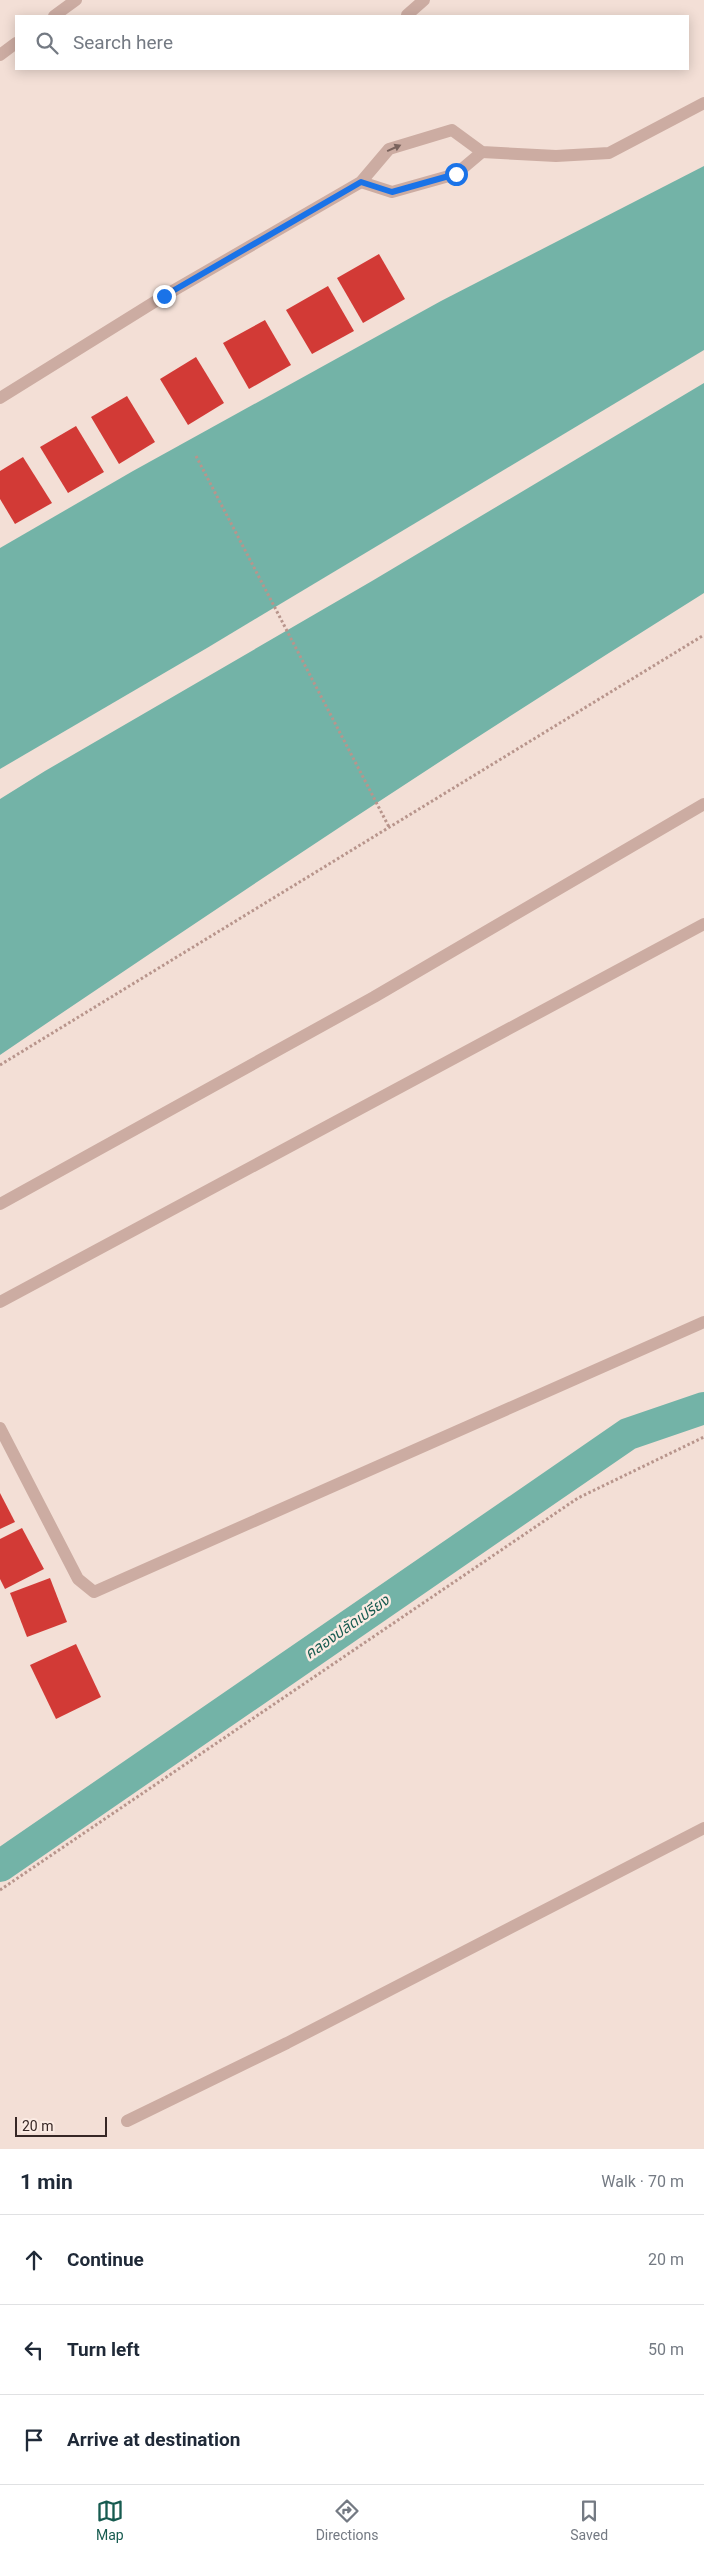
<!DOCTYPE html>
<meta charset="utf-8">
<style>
:root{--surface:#fff;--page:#f2f2f3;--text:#1f2937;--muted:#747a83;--line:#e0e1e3;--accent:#175b50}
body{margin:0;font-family:Roboto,"Noto Sans Thai",sans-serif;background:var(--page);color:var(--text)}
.scale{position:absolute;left:15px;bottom:12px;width:92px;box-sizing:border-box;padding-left:5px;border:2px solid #362725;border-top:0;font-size:14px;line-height:18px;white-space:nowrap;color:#362725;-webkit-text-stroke:4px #fbebe3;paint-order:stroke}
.stop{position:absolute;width:15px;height:15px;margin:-11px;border:4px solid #1a73e8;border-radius:50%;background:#fff}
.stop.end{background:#1a73e8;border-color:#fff;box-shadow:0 1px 5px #0008}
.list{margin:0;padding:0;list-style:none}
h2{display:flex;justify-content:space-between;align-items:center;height:65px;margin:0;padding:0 20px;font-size:21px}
h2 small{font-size:16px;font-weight:400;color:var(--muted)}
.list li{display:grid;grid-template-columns:32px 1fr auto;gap:15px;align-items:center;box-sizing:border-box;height:90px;padding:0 20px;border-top:1px solid var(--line)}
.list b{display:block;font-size:19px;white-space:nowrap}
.list em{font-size:16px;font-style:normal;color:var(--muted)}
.icon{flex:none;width:28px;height:28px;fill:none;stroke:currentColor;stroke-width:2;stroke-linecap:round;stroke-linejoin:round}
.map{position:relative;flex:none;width:704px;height:2149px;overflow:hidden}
.search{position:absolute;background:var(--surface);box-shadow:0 2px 12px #0003;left:15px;right:15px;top:15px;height:55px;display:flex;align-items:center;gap:12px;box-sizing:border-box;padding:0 18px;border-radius:0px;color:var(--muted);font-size:19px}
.sheet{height:335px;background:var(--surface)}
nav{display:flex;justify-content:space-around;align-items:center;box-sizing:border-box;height:70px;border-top:1px solid var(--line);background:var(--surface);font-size:14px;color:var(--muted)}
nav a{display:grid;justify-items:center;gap:2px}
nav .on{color:var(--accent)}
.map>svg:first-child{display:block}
.water{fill:#73b3a7}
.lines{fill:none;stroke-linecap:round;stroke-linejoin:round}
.canal{stroke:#73b3a7;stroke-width:32}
.building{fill:#d23a36}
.path{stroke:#b8958c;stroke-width:3;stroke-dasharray:2.5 2.5;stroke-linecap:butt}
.minor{stroke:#ccaca2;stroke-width:12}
.oneway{fill:#7a635d}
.route{stroke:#1a73e8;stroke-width:6}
.labels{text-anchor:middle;stroke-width:5;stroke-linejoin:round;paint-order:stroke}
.water-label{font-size:15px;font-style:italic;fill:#175b50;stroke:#fbebe3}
</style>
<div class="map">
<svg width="704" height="2149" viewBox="0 0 704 2149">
<rect width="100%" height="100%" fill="#f3dfd6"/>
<g class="water">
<polygon points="704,166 704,350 207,648 0,769 0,548 133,471 441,301"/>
<path d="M704,383V593C466,742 232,897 0,1055V799L45,771L372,581Z"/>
</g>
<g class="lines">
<polyline class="canal" points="0,1866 628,1434 704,1408"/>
</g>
<g class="building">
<polygon points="379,254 405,299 363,323 337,278"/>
<polygon points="328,286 354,331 312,354 286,310"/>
<polygon points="265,320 291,365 249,389 223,343"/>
<polygon points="196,357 224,403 188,425 160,379"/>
<polygon points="127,396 155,442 119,464 91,417"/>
<polygon points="76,426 104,472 68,493 40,447"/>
<polygon points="23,457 52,503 15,524 0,499 0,471"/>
<polygon points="0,1493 15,1522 0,1529"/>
<polygon points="22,1528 44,1569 5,1589 0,1579 0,1539"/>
<polygon points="50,1578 67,1622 27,1637 10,1593"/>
<polygon points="76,1644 101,1697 56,1719 30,1665"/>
</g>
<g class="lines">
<g class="path">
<polyline points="196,456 389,827"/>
<polyline points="0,1065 704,635"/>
<polyline points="0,1890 578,1498 704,1437"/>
</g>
<g class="minor">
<polyline points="407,15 424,0"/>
<polyline points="54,16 76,0"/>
<polyline points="0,55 16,43"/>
<polyline points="361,182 392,192 456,174 482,152"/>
<polyline points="0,398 164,296 361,182 389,149 452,130 482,152 556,156 609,153 704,103"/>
<polyline points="0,1204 374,997 704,804"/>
<polyline points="0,1302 704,924"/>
<polyline points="0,1428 78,1579 94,1592 704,1322"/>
<polyline points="127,2121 287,2043 704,1828"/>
</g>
</g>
<defs><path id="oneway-solid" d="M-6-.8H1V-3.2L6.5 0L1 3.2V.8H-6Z" transform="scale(1.25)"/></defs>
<use class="oneway" href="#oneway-solid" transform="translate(394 148) rotate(-24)"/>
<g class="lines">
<polyline class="route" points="164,296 361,182 392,192 456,174"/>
</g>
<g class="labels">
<g class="water-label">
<text transform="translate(347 1627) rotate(-35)" y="5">คลองปลัดเปรียง</text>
</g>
</g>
</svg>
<div class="scale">20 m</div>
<div class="stop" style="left:456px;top:174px"></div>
<div class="stop end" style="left:164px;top:296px"></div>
<div class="search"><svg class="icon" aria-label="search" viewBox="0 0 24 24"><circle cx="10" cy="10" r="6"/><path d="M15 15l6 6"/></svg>Search here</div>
</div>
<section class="sheet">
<h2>1 min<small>Walk · 70 m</small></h2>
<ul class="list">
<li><svg class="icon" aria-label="ahead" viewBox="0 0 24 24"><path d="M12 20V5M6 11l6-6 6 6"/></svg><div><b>Continue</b></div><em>20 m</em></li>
<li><svg class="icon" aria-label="left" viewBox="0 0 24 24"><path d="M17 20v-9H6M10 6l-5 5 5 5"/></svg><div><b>Turn left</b></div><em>50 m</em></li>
<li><svg class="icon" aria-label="arrive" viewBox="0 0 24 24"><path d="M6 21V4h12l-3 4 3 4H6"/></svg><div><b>Arrive at destination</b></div></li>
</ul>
</section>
<nav>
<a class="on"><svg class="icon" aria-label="map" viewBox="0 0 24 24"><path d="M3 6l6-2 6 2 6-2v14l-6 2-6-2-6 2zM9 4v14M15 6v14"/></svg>Map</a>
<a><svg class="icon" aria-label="directions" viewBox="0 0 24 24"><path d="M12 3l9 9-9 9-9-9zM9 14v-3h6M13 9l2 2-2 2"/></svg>Directions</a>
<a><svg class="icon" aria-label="saved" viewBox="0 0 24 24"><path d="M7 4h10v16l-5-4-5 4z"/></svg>Saved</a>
</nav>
